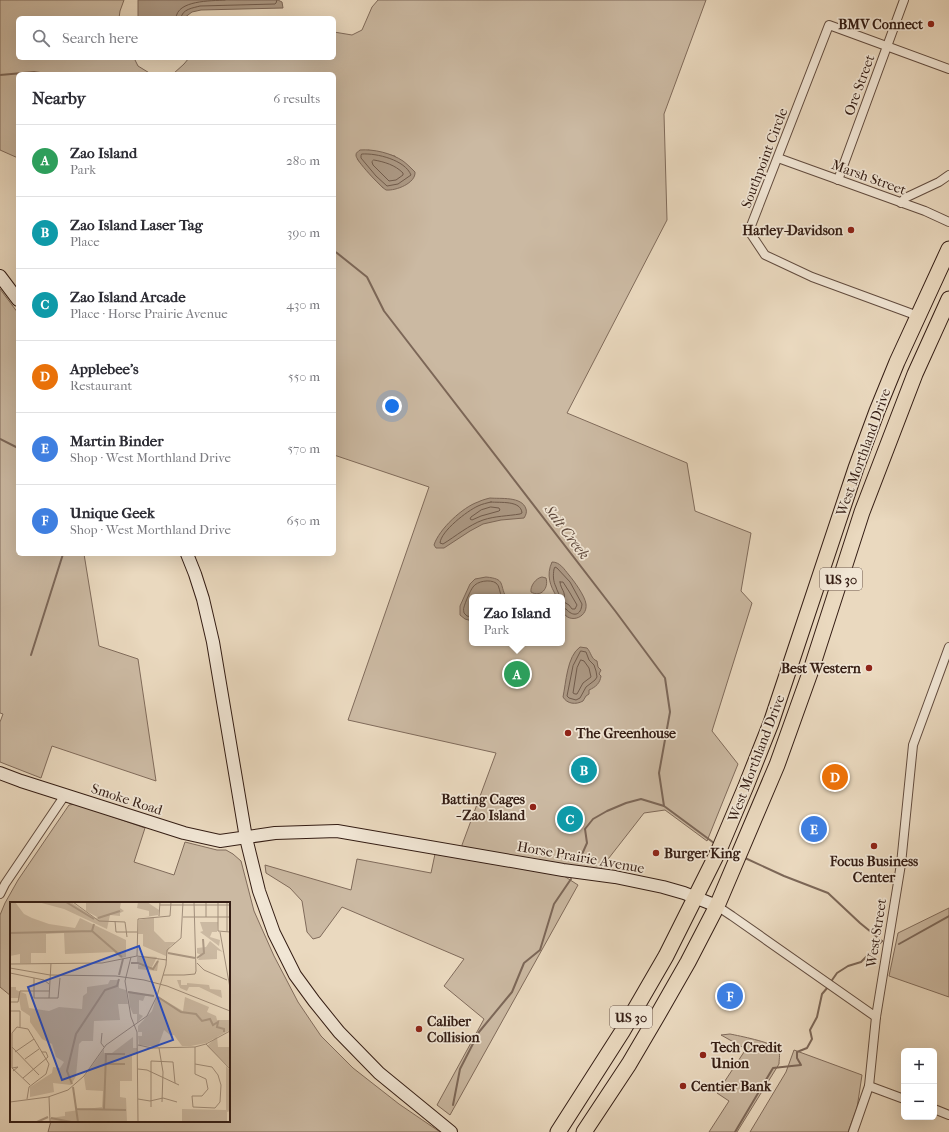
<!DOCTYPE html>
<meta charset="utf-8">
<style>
:root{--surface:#fff;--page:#f7f7f7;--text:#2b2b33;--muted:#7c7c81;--line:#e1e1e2;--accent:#8f2418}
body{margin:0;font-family:"IM FELL French Canon",serif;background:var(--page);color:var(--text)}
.controls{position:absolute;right:12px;bottom:12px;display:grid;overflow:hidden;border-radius:6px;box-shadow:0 4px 16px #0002}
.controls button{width:36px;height:36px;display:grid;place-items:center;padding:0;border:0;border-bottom:1px solid var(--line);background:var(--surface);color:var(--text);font:20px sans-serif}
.you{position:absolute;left:392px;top:406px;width:14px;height:14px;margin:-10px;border:3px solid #fff;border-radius:50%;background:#1a73e8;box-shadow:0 0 0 6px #1a73e833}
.badge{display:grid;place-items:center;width:26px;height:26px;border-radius:50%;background:var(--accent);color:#fff;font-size:13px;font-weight:700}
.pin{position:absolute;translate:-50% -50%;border:2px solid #fff;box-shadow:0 1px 4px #0006}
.popup{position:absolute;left:469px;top:594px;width:96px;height:52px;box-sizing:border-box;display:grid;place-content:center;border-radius:6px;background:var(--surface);filter:drop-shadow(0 1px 3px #0005);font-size:13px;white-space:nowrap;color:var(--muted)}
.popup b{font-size:15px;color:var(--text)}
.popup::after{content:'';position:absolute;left:50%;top:100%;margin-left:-8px;border:8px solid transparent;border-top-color:var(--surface)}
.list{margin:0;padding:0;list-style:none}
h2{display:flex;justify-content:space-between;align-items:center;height:52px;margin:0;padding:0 16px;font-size:17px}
h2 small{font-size:13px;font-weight:400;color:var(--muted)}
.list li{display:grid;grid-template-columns:26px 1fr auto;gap:12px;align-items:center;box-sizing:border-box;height:72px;padding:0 16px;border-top:1px solid var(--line)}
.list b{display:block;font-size:15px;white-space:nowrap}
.list p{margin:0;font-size:13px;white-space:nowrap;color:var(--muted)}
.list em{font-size:13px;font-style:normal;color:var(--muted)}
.icon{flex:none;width:22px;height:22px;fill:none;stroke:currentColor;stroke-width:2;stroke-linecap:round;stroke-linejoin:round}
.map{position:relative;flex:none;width:949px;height:1132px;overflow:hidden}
.search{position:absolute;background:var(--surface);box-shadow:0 4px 16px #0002;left:16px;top:16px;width:320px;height:44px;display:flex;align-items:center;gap:10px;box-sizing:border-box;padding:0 14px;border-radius:6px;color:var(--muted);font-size:15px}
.panel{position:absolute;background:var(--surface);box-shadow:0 4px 16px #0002;left:16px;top:72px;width:320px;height:484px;border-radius:6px}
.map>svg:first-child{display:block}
.green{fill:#cbb9a2;stroke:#806b5b;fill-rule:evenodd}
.water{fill:#ac9985;stroke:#7c6758}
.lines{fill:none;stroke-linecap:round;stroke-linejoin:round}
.shore{stroke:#705b4c;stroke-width:1}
.stream{stroke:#7c6758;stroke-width:2}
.street-casing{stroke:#624c3f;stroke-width:10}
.secondary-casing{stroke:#341d14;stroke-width:14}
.highway-casing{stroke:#341d14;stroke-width:17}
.street{stroke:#f1e6d5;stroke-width:8}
.secondary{stroke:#f1e6d5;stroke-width:12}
.highway{stroke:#ead9bf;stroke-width:15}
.poi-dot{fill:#8f2418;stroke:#f1e6d5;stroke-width:1.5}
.labels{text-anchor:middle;stroke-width:3.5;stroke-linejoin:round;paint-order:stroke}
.shield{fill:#f1e6d5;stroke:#6d594e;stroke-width:1}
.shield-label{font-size:13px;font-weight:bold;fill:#341d14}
.poi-label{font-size:14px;font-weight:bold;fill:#341d14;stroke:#f1e6d5;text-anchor:start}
.street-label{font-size:14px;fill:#341d14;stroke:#f1e6d5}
.water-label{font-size:15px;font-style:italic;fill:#5e483c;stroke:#f1e6d5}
.inset-river{fill:none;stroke:#ac9985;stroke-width:2}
.inset-road{fill:none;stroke:#a18e7b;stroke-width:1}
.view{fill:#1d4ed8;fill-opacity:0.15;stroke:#1d4ed8;stroke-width:2}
.inset-edge{fill:none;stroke:#341d14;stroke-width:2}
</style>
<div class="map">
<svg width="949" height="1132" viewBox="0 0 949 1132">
<rect width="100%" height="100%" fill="#ead9bf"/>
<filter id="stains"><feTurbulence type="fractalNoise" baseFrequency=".005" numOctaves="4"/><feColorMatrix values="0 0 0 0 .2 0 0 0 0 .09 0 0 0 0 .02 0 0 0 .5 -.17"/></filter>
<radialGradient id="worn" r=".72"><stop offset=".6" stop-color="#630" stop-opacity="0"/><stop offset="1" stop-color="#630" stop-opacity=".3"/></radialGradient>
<g class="green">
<polygon points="0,0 124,0 120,11 119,18 18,18 18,58 134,58 138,66 151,74 18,74 18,158 0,150"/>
<path d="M378,0H706L664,114L667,220L567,413L687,463L695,511L751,533L741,591L752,603L712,731L738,764L707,841L665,810L644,813L598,872L462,848V845L496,753L348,720L429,487L334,455V74H173L184,64L189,58H334V32L352,35L362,30L372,7ZM368,150L395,156L412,180L408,182L383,188C373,179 366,168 357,159ZM472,597H562V643H472Z"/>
<polygon points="0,289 18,313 18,554 84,554 99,646 138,659 156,781 52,746 41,778 0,762 0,722 3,714 0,713"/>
<polygon points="76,804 145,828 134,862 174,875 185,842 217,850 226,850 233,854 241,861 254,911 274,956 298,1002 321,1036 353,1068 399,1104 440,1132 48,1132 51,1121 229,1121 229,903 11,903 11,996 0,987 0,915 5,903 18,880 69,805"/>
<polygon points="435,854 564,876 578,885 450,1115 437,1105 484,1019 444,986 464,959 342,907 320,937 313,939 307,932 302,901 290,888 266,873 265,865 351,890 357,859 431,873"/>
<polygon points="949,908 949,997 889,976 898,933"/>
<path d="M730,1034C740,1036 770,1042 777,1048C781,1053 779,1058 779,1064L737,1132H709L729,1101L717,1093L746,1049L721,1035Z"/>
<polygon points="794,1050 862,1075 857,1108 848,1132 750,1132 786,1072"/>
</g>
<g class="water">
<polygon points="138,0 278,0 282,2 283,8 201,10 192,12 184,18 138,18"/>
<path d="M360,150C374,149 391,153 403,161C407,164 411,168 415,172C416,183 396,191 386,190C381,187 355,160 356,155C356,152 358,152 360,150Z"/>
<path d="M490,498C500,499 522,496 526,509C527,512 526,515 524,518L501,520L483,524L470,531L444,548H436L434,545C439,529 463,507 478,502C482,500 486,499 490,498Z"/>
<path d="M552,562C560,562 564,569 569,575C574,581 585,596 586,604C588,619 566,625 562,609C561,606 562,601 562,597H557C550,586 546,575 552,562Z"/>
<path d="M486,577C506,579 499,584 506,597H472V621L465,619L460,615V606L470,584L475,579Z"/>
<path d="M542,577L546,578C549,588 541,598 531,592C530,586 536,578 542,577Z"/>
<path d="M580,647L587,648C591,652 591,659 597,661L598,667L601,670L599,674L601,676C600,683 596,687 589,690V694L586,696L583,701C576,705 567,704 563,697C566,683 567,656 580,647Z"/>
</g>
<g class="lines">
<g class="shore">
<path d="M176,18C177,0 211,1 225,0"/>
<path d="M181,18C182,9 193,8 200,6L275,4L276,3L277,0"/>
<path d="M362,154C377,153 405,160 411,175L398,184L387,186L376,176L361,158V156Z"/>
<path d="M374,160C385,162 395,165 403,173V175L396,180L389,181L373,165L372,162Z"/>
<path d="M491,502C500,503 521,500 522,513L520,514C508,516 495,516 483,520C469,525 456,536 443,544L440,543C441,531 467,511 478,506C482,504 487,503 491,502Z"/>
<polygon points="491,507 499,508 500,510 499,511 481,516 472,520 470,519 471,517 481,510"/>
<path d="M560,582H563L570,593L577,605L575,609H572L569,605L564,602C566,590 561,591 560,582Z"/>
<path d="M560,597C559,593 557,591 556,587C553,581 553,575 554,569L555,567L557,568L570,582L582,604C581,616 573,617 566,609L562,608"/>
<path d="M472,617L467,616L464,613C464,612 463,609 464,607C465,603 470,591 473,587C477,581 490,579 496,583C500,586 499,592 502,597"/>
<polygon points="581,651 586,652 589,660 594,665 596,671 597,677 595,680 586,687 580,698 576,700 569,698 567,696 573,666"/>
<polygon points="581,660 584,661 589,668 591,677 583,683 577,694 575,694 573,693 577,668"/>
</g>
<g class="stream">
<polyline points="0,75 34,72 46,74"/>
<polyline points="334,251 337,253 367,277 384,311 616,612 665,678 670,712 659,773 664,806 714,843"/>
<polyline points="0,439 18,448"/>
<polyline points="31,655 63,554"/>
<polyline points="745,858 784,876 828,893 860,923 882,941"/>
<polyline points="579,861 587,843 585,829 593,819 607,811 626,803 641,799 664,806"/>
<polyline points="899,944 949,916"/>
<polyline points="830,983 837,973 848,966 861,962 882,941"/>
<polyline points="453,1105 460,1069 479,1032 512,992 524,963 540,950 554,904 571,879"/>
<polyline points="735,1132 773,1068 801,1065 797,1058 797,1052 807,1048 812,1039 810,1030 817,1017 822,994 828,987"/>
</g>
<defs>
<g id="street">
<polyline points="778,158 925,211 949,222"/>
<polyline points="838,180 904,0"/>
<polyline points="901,203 905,198 939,182 949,175"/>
<polyline points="918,316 812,277 765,255 749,231 829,25 949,69"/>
<polyline points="0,894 5,884 65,795"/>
<polyline points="717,906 732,916 876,1017"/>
<polyline points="869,1086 904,1099"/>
<polyline points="934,1109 949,1115"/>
<polyline points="853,1132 869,1086 876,1017 901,864 913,745 949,647"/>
</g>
<g id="secondary">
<polyline points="0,276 18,300"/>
<polyline points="187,554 195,574 203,599 213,642 246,838 259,891 274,933 295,975 314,1001 339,1032 379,1073 451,1132"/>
<polyline points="0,773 21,781 184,833 220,841 275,833 337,831 563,870 615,877 663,887 684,893 717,906"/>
</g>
<g id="highway">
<polyline points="558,1132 622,1032 666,956 719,850 746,786 771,723 856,468 877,411 897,362 949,249"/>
<polyline points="584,1132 629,1064 656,1018 688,962 717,906 777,765 810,673 862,512 915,374 949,299"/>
</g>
</defs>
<use href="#street" class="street-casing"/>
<use href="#secondary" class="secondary-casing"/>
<use href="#highway" class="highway-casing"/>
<use href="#street" class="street"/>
<use href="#secondary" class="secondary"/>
<use href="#highway" class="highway"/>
</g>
<g class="poi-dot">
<circle cx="931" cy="24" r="4"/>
<circle cx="851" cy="230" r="4"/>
<circle cx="869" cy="668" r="4"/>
<circle cx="568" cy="733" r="4"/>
<circle cx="533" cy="807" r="4"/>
<circle cx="874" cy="846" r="4"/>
<circle cx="656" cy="853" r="4"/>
<circle cx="419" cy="1029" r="4"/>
<circle cx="703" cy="1055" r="4"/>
<circle cx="683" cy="1086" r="4"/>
</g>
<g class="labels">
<g class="shield">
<rect x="820" y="568" width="42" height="22" rx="3"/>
<rect x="610" y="1006" width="42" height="22" rx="3"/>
</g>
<g class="shield-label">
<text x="841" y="584">US 30</text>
<text x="631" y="1022">US 30</text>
</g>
<g class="poi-label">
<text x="923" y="29" text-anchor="end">BMV Connect</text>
<text x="843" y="235" text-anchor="end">Harley-Davidson</text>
<text x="861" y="673" text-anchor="end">Best Western</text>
<text x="576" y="738">The Greenhouse</text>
<text x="525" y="804" text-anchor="end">Batting Cages<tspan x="525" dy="16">- Zao Island</tspan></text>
<text x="664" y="858">Burger King</text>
<text x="874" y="866" text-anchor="middle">Focus Business<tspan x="874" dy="16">Center</tspan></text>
<text x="427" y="1026">Caliber<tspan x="427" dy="16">Collision</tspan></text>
<text x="711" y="1052">Tech Credit<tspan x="711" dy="16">Union</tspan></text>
<text x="691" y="1091">Centier Bank</text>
</g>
<g class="street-label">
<text transform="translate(859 85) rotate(-70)" y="5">Ore Street</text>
<text transform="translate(764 158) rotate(-69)" y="5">Southpoint Circle</text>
<text transform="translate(869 177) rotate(20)" y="5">Marsh Street</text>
<text transform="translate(863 452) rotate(-70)" y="5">West Morthland Drive</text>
<text transform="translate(756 758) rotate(-69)" y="5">West Morthland Drive</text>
<text transform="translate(127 799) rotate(18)" y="5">Smoke Road</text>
<text transform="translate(581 857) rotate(10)" y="5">Horse Prairie Avenue</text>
<text transform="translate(876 933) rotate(-81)" y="5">West Street</text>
</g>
<g class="water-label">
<text transform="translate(567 532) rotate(53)" y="5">Salt Creek</text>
</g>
</g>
<g transform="translate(10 902)">
<rect width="220" height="220" fill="#ead9bf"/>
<path d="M0,0H5L14,12L22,16L39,22L65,26L70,16L116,38V55L111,56L104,50L55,52L54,31L36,32V51H21V61H10V52L0,54ZM28,0H61L86,17L87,15L76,9V0H111L110,6L114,9L110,11V14L100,13L97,27L54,7ZM128,0H137L149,8L148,13L135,15L139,14V9L127,6ZM144,15V29L155,40H166L160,44L156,54L133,44V32H128L129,18ZM190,20H208L207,30H202L200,35L210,38L209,44L190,30L193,29ZM200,39L213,50L207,48V57L188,58L191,53L187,51V46L196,45ZM127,55L133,54L147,55L142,65L127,62ZM149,56L147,69L128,67V70V63L143,66ZM100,78H109V86L116,88L118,102H108L110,118L84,119L83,139H72L69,142L66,174L61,183L43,181L44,190L20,195V185L42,171L43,165L50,166L54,160L46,155L42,142L32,137L20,120V114L11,108L9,96H0V85H6V88L16,92L19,106L39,109L49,105L72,107L73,94L77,91V85L98,82ZM167,78H171V83H177V81L199,83L200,87L211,88L212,96L189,85H179L177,89L170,86ZM118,89L145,94H135L133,99L129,98V112L133,114L127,121V112H123L120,105ZM147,94L173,109L175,95L199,105L197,110L206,114L207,118H220V128L196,141L181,144H172L164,133H160L154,128L148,145L129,143L128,134H132V130H128V124L142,109ZM207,134L208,145H220V166L197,144ZM123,135V146H127V152L122,153V179H110V195L116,196L117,220H40V216L55,214V210L92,205L93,189L76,188L74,175L94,147V151H102ZM216,164L220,168V209L217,210V220H172V207L216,208Z" fill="#cbb9a2"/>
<path class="inset-river" d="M56,0L84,17M88,16L110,9M84,22L82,29L112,55M0,31L82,29M158,51L185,56M187,56L194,51L193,37M121,61H128L143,67L148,59M109,73L113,57M118,90L144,94M148,95L171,110L186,112L192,119L200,117L203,123L208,120L207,125L214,127V130M95,162H115M62,182L57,169L66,132L95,88L107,84L109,77M63,185L68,220M67,207L116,208M94,207L96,152H115M41,216L61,220M27,220L38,215"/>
<path class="inset-road" d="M63,0L89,19L115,20L117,35M208,0V29L220,30M217,0V30M150,3H220M149,14L150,0M173,15H220M196,15V0M105,19L106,30H127M210,30L220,86M127,54L128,17L160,14L161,0M121,55L115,79L121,115L127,130L128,220M187,61L194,68L217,78M0,62L92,61L127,54L157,58M0,66L40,73L106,74L134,78L157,84L220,109M0,71L34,78L39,82M153,73H174L185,72L186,69L184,0M24,76V96H48L50,76M39,96L41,61M0,100H8L10,89H39M0,109H10V125M92,131L91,141L94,145M196,142L220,167M128,143L142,146L185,145L196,142L220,129M2,145L29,173M149,146L153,170L152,200M5,150L24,137M15,157L29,147M185,162L202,165L208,173L211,183L210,200L205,206L183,205L182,194H192L198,187L196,177L185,172V145M2,166L8,165L3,169M128,167L137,168L169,183M13,176L38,155L36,150H32M39,195L40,220M17,197L19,185L36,172L39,162L18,127L7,125L2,131V166L20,183M128,197L140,199L153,196L167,200M0,200L38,195L58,188L74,174L96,143L137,114L147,94L156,63L157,48L171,36L173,0M141,205V159L163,160L165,181"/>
<path class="view" d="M129,44L163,138L52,178L18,85Z"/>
<rect width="220" height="220" class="inset-edge"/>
</g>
<rect width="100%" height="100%" filter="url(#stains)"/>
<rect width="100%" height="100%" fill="url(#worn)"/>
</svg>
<div class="controls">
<button>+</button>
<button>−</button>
</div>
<div class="you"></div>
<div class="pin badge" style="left:517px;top:674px;background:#2e9e5b">A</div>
<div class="popup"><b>Zao Island</b>Park</div>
<div class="pin badge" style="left:584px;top:770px;background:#0f9aa8">B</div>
<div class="pin badge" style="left:570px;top:819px;background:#0f9aa8">C</div>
<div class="pin badge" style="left:835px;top:777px;background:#e8710a">D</div>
<div class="pin badge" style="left:814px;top:829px;background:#3f7fe0">E</div>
<div class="pin badge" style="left:730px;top:996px;background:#3f7fe0">F</div>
<div class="search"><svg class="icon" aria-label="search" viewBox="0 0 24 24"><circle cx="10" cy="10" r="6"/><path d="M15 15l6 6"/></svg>Search here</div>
<section class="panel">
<h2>Nearby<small>6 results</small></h2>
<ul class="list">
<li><span class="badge" style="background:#2e9e5b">A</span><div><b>Zao Island</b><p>Park</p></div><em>280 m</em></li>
<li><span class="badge" style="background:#0f9aa8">B</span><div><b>Zao Island Laser Tag</b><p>Place</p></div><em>390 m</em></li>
<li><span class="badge" style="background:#0f9aa8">C</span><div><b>Zao Island Arcade</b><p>Place · Horse Prairie Avenue</p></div><em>430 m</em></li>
<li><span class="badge" style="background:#e8710a">D</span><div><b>Applebee's</b><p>Restaurant</p></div><em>550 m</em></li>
<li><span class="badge" style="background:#3f7fe0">E</span><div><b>Martin Binder</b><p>Shop · West Morthland Drive</p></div><em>570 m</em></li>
<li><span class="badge" style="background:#3f7fe0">F</span><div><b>Unique Geek</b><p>Shop · West Morthland Drive</p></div><em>650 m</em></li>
</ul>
</section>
</div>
